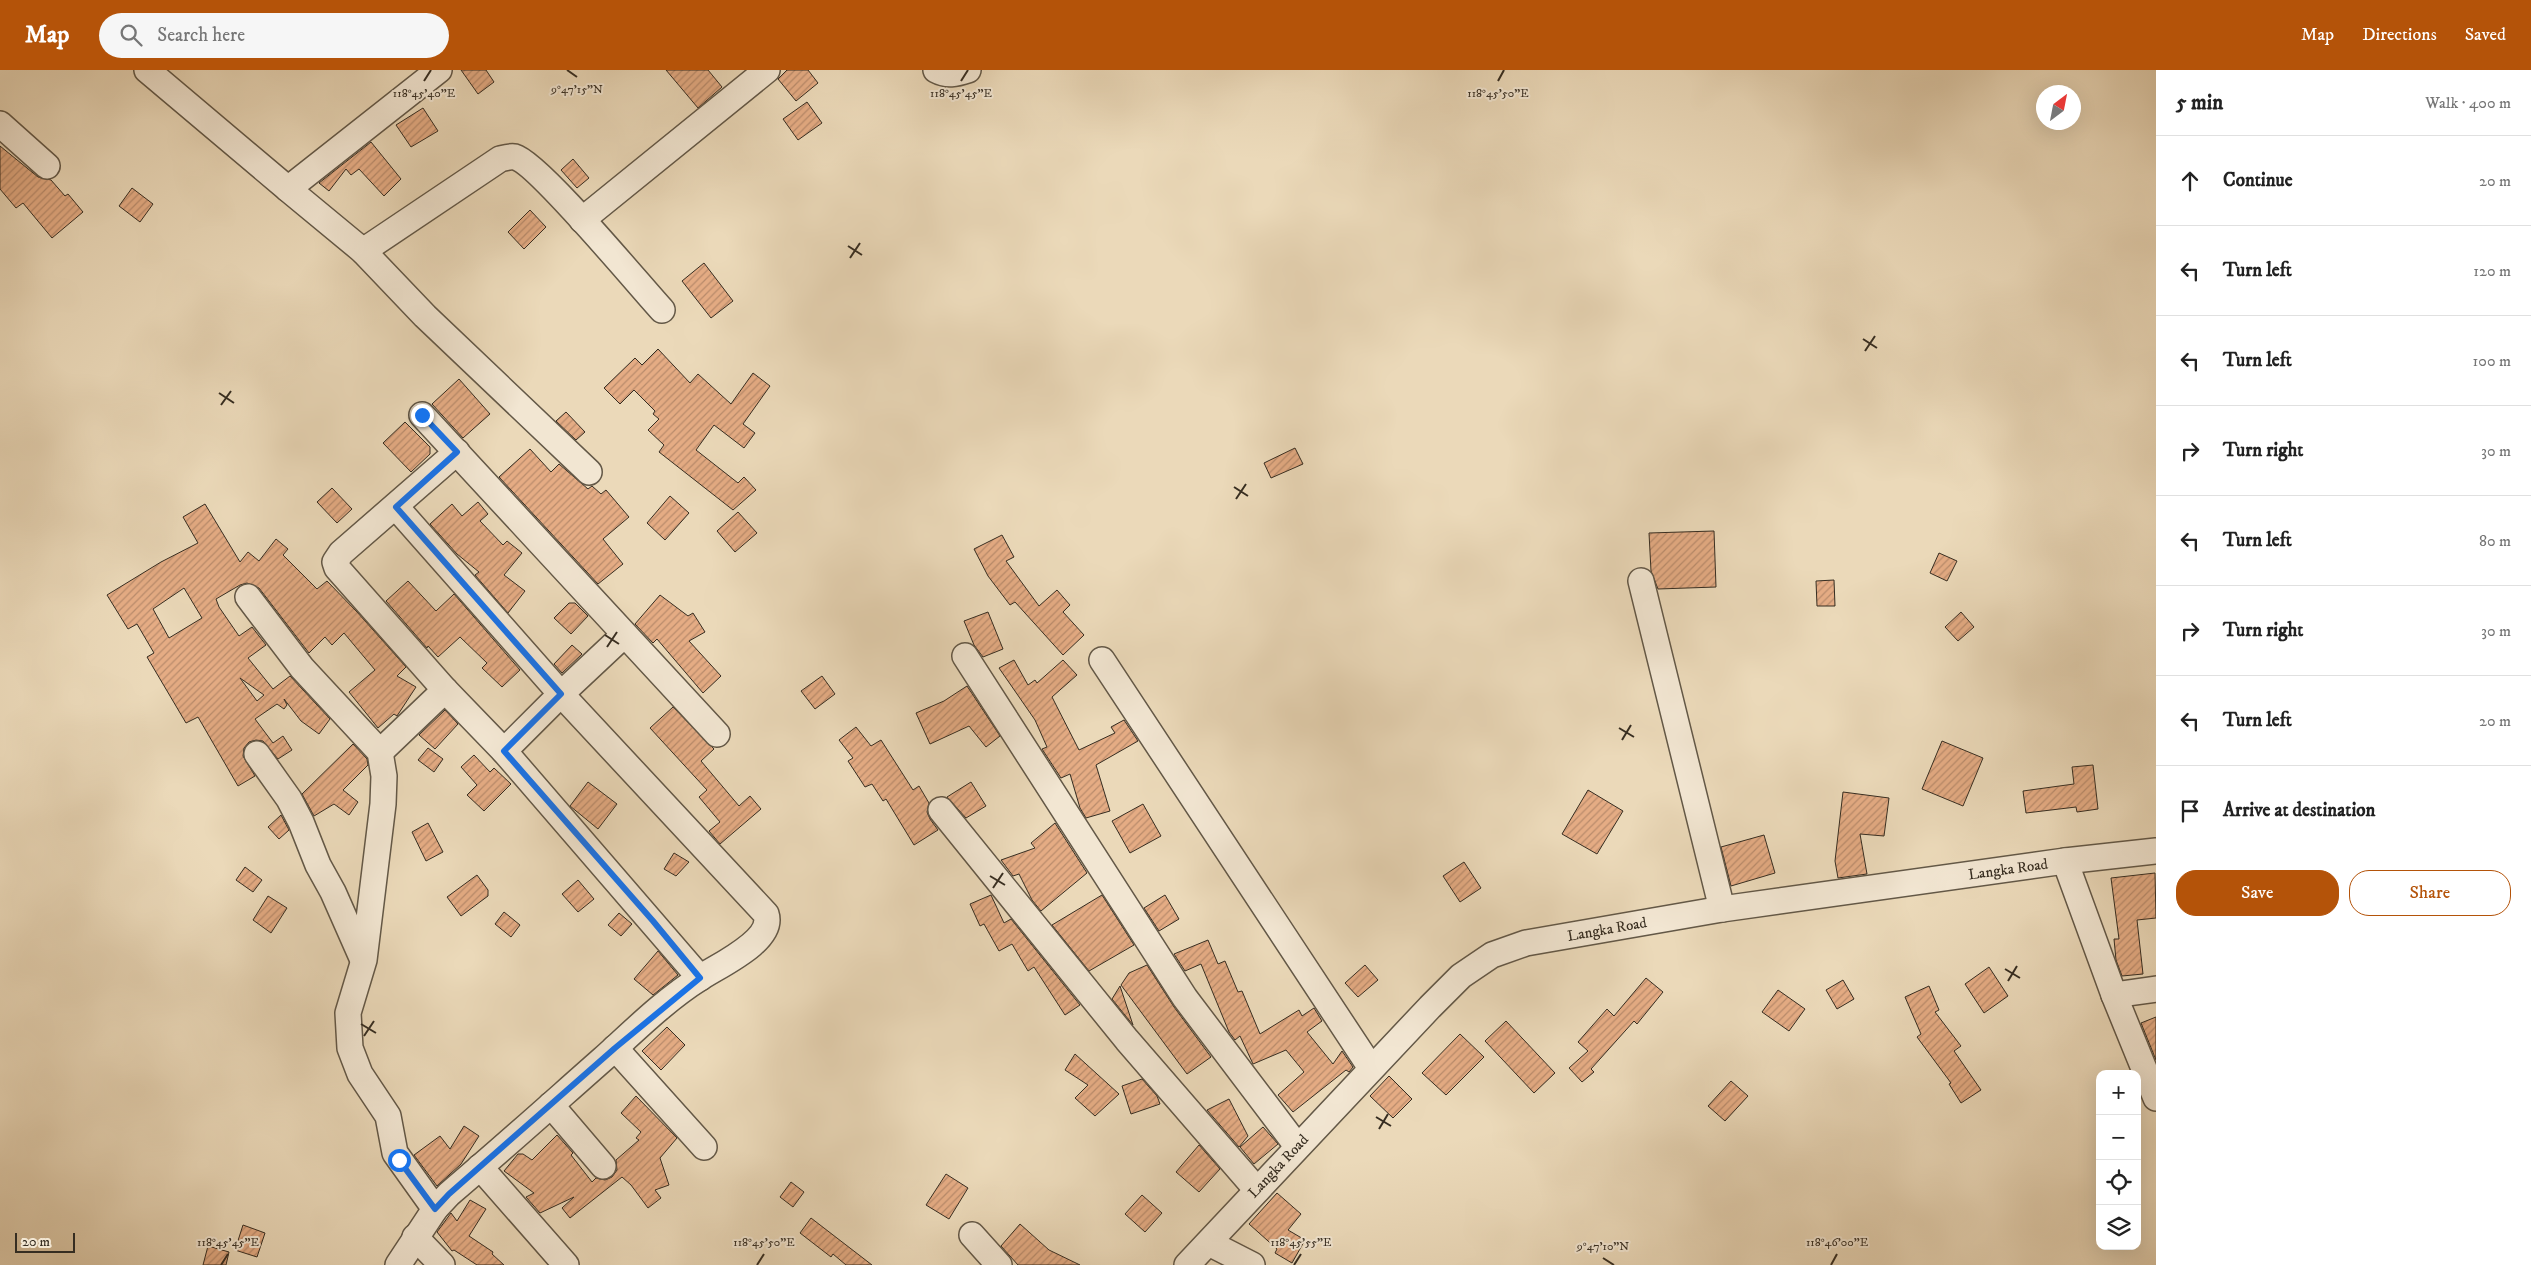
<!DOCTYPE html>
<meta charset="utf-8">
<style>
:root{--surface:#fff;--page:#f6f6f6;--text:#222;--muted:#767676;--line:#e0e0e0;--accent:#b45309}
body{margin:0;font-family:"IM FELL DW Pica",serif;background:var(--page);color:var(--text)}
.controls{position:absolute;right:15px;bottom:15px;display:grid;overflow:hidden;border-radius:10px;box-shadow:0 5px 20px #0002}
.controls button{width:45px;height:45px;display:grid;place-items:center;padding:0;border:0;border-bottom:1px solid var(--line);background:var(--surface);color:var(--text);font:25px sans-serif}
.compass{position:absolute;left:2036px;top:15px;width:45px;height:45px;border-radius:50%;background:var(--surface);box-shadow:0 5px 20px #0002;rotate:32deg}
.scale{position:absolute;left:15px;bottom:12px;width:60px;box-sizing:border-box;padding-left:5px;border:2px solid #362d21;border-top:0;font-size:14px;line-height:18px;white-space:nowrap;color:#362d21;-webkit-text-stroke:4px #f2e6d2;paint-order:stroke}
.stop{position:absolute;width:15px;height:15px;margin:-11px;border:4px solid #1a73e8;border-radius:50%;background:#fff}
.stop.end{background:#1a73e8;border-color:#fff;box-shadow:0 1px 5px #0008}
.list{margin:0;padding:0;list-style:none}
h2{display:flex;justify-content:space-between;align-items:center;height:65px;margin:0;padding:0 20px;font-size:21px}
h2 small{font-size:16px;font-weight:400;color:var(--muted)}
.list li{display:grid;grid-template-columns:32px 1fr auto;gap:15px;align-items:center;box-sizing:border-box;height:90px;padding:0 20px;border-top:1px solid var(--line)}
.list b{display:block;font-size:19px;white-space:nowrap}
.list em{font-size:16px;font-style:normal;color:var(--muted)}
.actions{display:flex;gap:10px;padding:15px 20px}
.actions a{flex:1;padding:11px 0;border:1px solid var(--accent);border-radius:20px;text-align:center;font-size:18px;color:var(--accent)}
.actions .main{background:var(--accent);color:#fff}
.icon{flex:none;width:28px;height:28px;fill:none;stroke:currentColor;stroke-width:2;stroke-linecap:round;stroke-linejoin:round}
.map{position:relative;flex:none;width:2156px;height:1195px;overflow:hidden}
header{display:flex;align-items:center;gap:30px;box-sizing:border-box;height:70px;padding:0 25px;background:var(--accent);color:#fff}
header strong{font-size:24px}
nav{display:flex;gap:28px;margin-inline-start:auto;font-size:18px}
.search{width:350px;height:45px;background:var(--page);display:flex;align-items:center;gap:12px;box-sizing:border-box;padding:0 18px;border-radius:28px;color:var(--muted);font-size:19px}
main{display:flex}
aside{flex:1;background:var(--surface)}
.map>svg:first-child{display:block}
.building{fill:url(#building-hatch);stroke:#362d21;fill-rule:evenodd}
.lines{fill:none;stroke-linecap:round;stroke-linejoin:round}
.minor-casing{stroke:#635847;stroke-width:28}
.minor{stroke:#f2e6d2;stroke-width:25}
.route{stroke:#1a73e8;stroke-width:6}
.ticks{fill:none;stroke:#362d21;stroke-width:2}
.labels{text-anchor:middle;stroke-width:4;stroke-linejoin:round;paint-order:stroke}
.street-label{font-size:15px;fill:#362d21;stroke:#f2e6d2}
.ticks-label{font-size:12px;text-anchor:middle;fill:#362d21;stroke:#f2e6d2;stroke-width:4;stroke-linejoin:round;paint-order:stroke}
</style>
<header>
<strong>Map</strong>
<div class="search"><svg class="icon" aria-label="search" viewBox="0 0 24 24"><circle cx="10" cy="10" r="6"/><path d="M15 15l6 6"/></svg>Search here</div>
<nav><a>Map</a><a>Directions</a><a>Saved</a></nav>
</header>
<main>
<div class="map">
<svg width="2156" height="1195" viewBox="0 0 2156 1195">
<defs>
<pattern id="building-hatch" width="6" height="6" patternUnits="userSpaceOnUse" patternTransform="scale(1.25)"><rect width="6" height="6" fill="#e5ac84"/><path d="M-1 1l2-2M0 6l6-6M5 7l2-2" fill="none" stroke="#ba8c6c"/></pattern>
</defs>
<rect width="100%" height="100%" fill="#ebd9b9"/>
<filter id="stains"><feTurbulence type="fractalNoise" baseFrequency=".004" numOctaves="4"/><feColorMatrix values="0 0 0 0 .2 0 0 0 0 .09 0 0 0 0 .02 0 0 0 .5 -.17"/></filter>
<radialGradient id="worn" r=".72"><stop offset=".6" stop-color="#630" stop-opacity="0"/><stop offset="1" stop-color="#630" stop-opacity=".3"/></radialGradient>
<g class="building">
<polygon points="461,0 486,0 494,12 478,24"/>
<polygon points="666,0 708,0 722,17 698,38"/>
<polygon points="787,0 808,0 818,13 796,31 778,9"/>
<polygon points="807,32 822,53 798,70 783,49"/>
<polygon points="423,38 438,61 411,77 396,55"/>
<polygon points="371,72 401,109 384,126 359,99 351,105 346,99 329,121 319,113"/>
<polygon points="0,76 38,107 51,110 65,126 68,124 83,142 52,168 23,133 16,138 0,119"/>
<polygon points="573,89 589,108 577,118 561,100"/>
<polygon points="132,118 153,134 140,152 119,136"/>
<polygon points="530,140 546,157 524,179 508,162"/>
<polygon points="704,193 733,231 711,248 682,211"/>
<polygon points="658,279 690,313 698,304 731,334 753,303 770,316 743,354 755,363 744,378 714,355 696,380 738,413 744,407 756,420 733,440 659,382 664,375 648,360 659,349 653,344 655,341 634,320 620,334 604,318 635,288 642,295"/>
<polygon points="459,309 490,344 463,368 432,334"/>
<polygon points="566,342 585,362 576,370 556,351"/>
<polygon points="405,352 430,377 430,384 411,402 383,373"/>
<polygon points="1295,378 1303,394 1271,408 1264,393"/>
<polygon points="530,379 551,402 559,394 588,419 592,416 601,424 606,420 629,447 603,469 623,494 598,514 499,407"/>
<polygon points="332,418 352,439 337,453 317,432"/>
<polygon points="670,426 689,443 665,470 647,453"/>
<polygon points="478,432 488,444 480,451 503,475 507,471 522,483 504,505 525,521 508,543 475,505 479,502 457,484 430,454 452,434 462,446"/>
<path d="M205,434L240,492L248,482L259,491L276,469L288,479L283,485L317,519L327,511L357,542L406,597L397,606L416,617L397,646L394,644L378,658L349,622L375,600L344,563L332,575L325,567L309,583L259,518L247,513L240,515L216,529L219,537L239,566L252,557L266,575L248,588L273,619L290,606L330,649L319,664L301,651L284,629L287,635L284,639L277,634L255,649L273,673L283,666L292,680L278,689L263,671L256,670L249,672L244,678L243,686L255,706L238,716L198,647L186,653L147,587L154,583L137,554L128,559L107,525L161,492L198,473L183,447ZM184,518L202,548L169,568L153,539ZM240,608L264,625L257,631Z"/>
<polygon points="738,442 757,463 735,482 717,461"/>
<polygon points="1714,461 1716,517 1658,519 1651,501 1649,463"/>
<polygon points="1002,465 1014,487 1006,491 1039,536 1057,520 1070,535 1063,542 1084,565 1063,585 1015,532 1010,535 988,506 974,479"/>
<polygon points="1939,483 1957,491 1947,511 1930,503"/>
<polygon points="1834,510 1835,536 1817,536 1816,511"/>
<polygon points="408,511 436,541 454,524 520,600 502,617 482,598 487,593 460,567 438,587 428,576 427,578 386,531"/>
<polygon points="660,525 688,546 693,543 705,562 689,571 721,606 703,623 657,569 653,573 635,554"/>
<polygon points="569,533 575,533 588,546 571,564 554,548"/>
<polygon points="988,542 1003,579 983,587 974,575 964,551"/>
<polygon points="1961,542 1974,557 1958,571 1945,557"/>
<polygon points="572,575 582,584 562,603 554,594"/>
<polygon points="1014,590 1028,615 1035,610 1037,613 1063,590 1077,605 1052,627 1079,680 1115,663 1111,657 1124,650 1138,671 1096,695 1110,741 1086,748 1080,738 1070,704 1061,708 1042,679 1047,677 1035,650 999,598"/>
<polygon points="822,606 835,624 815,639 801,621"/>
<polygon points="967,616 1000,666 986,677 969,656 930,674 916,643 944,631"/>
<polygon points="673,637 714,679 701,691 739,736 750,726 761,739 720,774 709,761 720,752 699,727 707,720 650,658"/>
<polygon points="445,640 458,654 435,679 419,665"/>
<polygon points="856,657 871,676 881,670 913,720 919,716 929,733 927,742 930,749 938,760 914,775 886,729 883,731 872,714 865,717 848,691 853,688 839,670"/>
<polygon points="1942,671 1983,688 1963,736 1922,719"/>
<polygon points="353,674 367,689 368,695 343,720 358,732 349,745 334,734 314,746 302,724"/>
<polygon points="428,678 443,689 434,702 418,690"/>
<polygon points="474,685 490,702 494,698 511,714 484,741 467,725 477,715 461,697"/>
<polygon points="2093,695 2098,739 2077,742 2076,737 2026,743 2023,721 2074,714 2072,697"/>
<polygon points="588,712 617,734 598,759 570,736"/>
<polygon points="971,712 986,736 966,748 947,727"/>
<polygon points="1588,720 1623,741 1597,784 1562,764"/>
<polygon points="1843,722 1889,728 1884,766 1860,764 1867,804 1838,808 1835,791"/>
<polygon points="1143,734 1161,766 1130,783 1112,751"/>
<polygon points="281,745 289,760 279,769 268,757"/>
<polygon points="428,753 443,782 426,791 412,762"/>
<polygon points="1055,753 1087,803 1041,841 1032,830 1019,804 1013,806 1001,790 1035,778 1031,773"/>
<polygon points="1764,765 1775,803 1731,816 1721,777"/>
<polygon points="674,783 689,792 676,806 664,799"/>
<polygon points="1464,792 1481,818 1460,832 1443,806"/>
<polygon points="245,797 262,810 253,822 236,810"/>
<polygon points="2155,803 2156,848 2137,850 2143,904 2122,906 2116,890 2114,869 2119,869 2111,808"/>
<polygon points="477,805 488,820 488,826 461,846 447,827"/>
<polygon points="578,810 594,829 578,842 562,824"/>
<polygon points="991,825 1004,853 1011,849 1080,935 1065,945 1034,897 1028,901 1012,874 999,881 984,854 980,856 970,834"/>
<polygon points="1102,825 1134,875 1089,901 1052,855"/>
<polygon points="1165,825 1179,849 1159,861 1144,838"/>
<polygon points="268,826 287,838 271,863 253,850"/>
<polygon points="504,842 520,855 511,867 495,854"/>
<polygon points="619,843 632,854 621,866 608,855"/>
<polygon points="1208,870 1218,894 1225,891 1238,922 1242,921 1260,964 1299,940 1302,946 1314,938 1322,951 1307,962 1333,994 1342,981 1353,997 1349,1002 1346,1000 1293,1042 1278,1025 1304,1002 1286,980 1253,994 1240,966 1235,970 1229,962 1201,894 1185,901 1174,884"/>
<polygon points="658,881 678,905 653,925 634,909"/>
<polygon points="1147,895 1174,937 1211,987 1187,1004 1121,915 1129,903"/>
<polygon points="1365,895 1378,910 1358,927 1345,913"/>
<polygon points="1989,897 2008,926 1984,943 1965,914"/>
<polygon points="1646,908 1663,922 1637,954 1634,951 1591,999 1594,1002 1582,1012 1569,998 1588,981 1578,972 1607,939 1614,946"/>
<polygon points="1843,910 1854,929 1837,939 1826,920"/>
<polygon points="1120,916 1133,955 1112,929"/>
<polygon points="1929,916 1939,940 1935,942 1961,976 1954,981 1981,1020 1961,1033 1949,1014 1951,1013 1917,967 1921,964 1905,927"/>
<polygon points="1778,920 1805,939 1789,961 1762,942"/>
<polygon points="2156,947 2156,990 2141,953"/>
<polygon points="1506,951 1555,1003 1534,1023 1485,971"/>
<polygon points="667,957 685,975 661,1000 642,981"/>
<polygon points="1460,964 1484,987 1446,1025 1422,1003"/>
<polygon points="1075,984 1119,1024 1095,1046 1075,1028 1088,1015 1065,1000"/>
<polygon points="1389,1006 1412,1029 1393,1048 1370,1026"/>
<polygon points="1142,1009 1157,1026 1160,1034 1131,1044 1122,1016"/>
<polygon points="1731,1011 1748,1026 1725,1051 1708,1036"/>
<polygon points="636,1026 677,1068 660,1088 669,1115 655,1120 661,1128 648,1138 631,1115 622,1107 570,1148 562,1138 574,1127 540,1143 526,1127 534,1123 504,1101 518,1084 523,1084 532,1090 557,1065 573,1083 571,1085 592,1112 596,1108 605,1110 612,1107 617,1100 616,1090 639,1070 636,1068 641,1062 621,1043"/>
<polygon points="1229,1029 1248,1066 1239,1077 1207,1040"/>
<polygon points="464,1056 479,1066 461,1094 437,1116 414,1085 440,1066 450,1079"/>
<polygon points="1263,1057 1278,1074 1254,1094 1240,1077"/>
<polygon points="1199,1075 1220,1099 1199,1122 1176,1102"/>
<polygon points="946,1104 968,1118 949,1149 926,1135"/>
<polygon points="791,1112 804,1122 793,1137 780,1127"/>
<polygon points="1277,1123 1301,1144 1288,1160 1305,1170 1292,1193 1275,1183 1277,1179 1249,1154"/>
<polygon points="1142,1125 1162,1143 1145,1162 1125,1144"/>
<polygon points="470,1130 486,1139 469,1166 493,1182 492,1184 504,1195 477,1195 454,1180 452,1181 437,1162 451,1143 457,1151"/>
<polygon points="811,1148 872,1195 846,1195 833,1184 831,1187 800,1163"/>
<polygon points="1020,1154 1049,1180 1080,1195 1018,1195 1001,1176"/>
<polygon points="243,1155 265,1163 257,1187 235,1180"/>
<polygon points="208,1176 229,1182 226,1195 203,1195"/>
</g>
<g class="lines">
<defs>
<g id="minor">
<polyline points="147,0 288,119 439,0"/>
<path d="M936,0C947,6 956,4 968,0"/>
<polyline points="0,54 47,96"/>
<polyline points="288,119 363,181 425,246 589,402"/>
<polyline points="582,150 767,0"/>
<path d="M363,181L500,89C504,88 510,86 515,87C538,93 639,215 662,240"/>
<polyline points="422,345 717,664"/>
<polyline points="457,382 341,483 335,492 337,498 445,620 504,681 700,908"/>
<path d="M396,437L561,624L766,844C775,871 717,896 700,908C665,930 634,961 603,989C552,1034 501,1080 449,1124L435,1139L398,1195"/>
<polyline points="1641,511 1722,839"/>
<polyline points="248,527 302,598 380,682 384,706 383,734 364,890 348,943 350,978 360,1004 388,1046 395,1083 435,1139"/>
<polyline points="965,586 1185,928 1297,1076"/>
<polyline points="1102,590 1371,998"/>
<polyline points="504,681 561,624 624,565"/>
<polyline points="380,682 445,620"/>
<polyline points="257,684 289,729 301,752 318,795 333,822 363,890"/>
<polyline points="941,740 1127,970 1257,1120"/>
<polyline points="2065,791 2114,925 2156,1028"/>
<polyline points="2114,925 2156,919"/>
<polyline points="615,978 704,1077"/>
<polyline points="551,1035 603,1096"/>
<polyline points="480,1097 566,1195"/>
<polyline points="972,1165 999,1195"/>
<polyline points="415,1167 442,1195"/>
<polyline points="1209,1173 1252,1195"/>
<polyline points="1187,1195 1430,937 1461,906 1492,885 1526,873 1722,839 2065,791 2156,781"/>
</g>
</defs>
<use href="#minor" class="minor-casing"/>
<use href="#minor" class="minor"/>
</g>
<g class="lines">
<polyline class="route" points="399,1090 435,1139 449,1124 615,978 700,908 653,851 504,681 561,624 396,437 457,382 422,345"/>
</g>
<path class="ticks" d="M567,0L577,7M424,11L431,0M961,11L968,0M1498,11L1504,0M848,176L862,185M850,188L860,173M1863,269L1877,278M1865,281L1875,266M219,323L234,333M221,335L231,321M1234,417L1248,426M1236,429L1246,414M605,565L619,574M607,577L617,562M1619,658L1634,667M1622,670L1631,655M990,806L1005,815M993,818L1003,803M2005,899L2020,908M2008,911L2017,896M361,954L376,963M364,966L374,951M1376,1047L1391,1056M1379,1059L1388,1044M1603,1188L1614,1195M221,1195L228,1184M757,1195L764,1184M1294,1195L1301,1184M1831,1195L1837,1184"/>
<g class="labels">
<g class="street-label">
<text transform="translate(2008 799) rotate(-8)" y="5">Langka Road</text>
<text transform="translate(1607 859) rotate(-10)" y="5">Langka Road</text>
<text transform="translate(1278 1096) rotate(-47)" y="5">Langka Road</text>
</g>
</g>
<g class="ticks-label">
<text x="577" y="23">9°47'15"N</text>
<text x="424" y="27">118°45'40"E</text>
<text x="961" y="27">118°45'45"E</text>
<text x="1498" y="27">118°45'50"E</text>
<text x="228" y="1176">118°45'45"E</text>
<text x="764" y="1176">118°45'50"E</text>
<text x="1301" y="1176">118°45'55"E</text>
<text x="1837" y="1176">118°46'00"E</text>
<text x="1603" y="1180">9°47'10"N</text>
</g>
<rect width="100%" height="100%" filter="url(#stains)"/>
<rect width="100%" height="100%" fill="url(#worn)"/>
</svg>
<div class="controls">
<button>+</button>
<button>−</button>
<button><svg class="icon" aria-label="locate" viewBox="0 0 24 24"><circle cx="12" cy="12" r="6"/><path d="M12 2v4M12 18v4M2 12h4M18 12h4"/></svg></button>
<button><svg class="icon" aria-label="layers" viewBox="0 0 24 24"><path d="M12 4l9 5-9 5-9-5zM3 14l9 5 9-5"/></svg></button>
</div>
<svg class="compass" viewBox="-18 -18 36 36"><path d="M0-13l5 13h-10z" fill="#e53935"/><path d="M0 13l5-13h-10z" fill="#767676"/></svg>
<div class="scale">20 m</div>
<div class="stop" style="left:399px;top:1090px"></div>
<div class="stop end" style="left:422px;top:345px"></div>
</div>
<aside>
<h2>5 min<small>Walk · 400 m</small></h2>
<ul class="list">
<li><svg class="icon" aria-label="ahead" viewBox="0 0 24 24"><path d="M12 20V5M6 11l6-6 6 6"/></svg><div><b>Continue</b></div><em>20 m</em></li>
<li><svg class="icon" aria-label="left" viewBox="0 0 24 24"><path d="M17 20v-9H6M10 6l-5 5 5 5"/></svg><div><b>Turn left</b></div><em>120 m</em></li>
<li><svg class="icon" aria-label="left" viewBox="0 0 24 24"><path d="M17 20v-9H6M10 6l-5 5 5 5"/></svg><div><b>Turn left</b></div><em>100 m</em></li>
<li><svg class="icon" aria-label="right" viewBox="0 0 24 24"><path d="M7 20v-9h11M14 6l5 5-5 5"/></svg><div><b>Turn right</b></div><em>30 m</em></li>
<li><svg class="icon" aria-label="left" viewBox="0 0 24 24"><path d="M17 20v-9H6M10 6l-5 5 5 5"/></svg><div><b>Turn left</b></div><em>80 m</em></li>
<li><svg class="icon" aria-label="right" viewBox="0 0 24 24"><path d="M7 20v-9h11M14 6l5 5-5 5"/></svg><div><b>Turn right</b></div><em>30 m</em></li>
<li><svg class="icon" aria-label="left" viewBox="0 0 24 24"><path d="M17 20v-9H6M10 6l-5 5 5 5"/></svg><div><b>Turn left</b></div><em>20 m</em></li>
<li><svg class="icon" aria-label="arrive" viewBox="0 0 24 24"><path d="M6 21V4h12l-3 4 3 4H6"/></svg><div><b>Arrive at destination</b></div></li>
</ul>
<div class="actions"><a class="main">Save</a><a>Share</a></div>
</aside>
</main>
